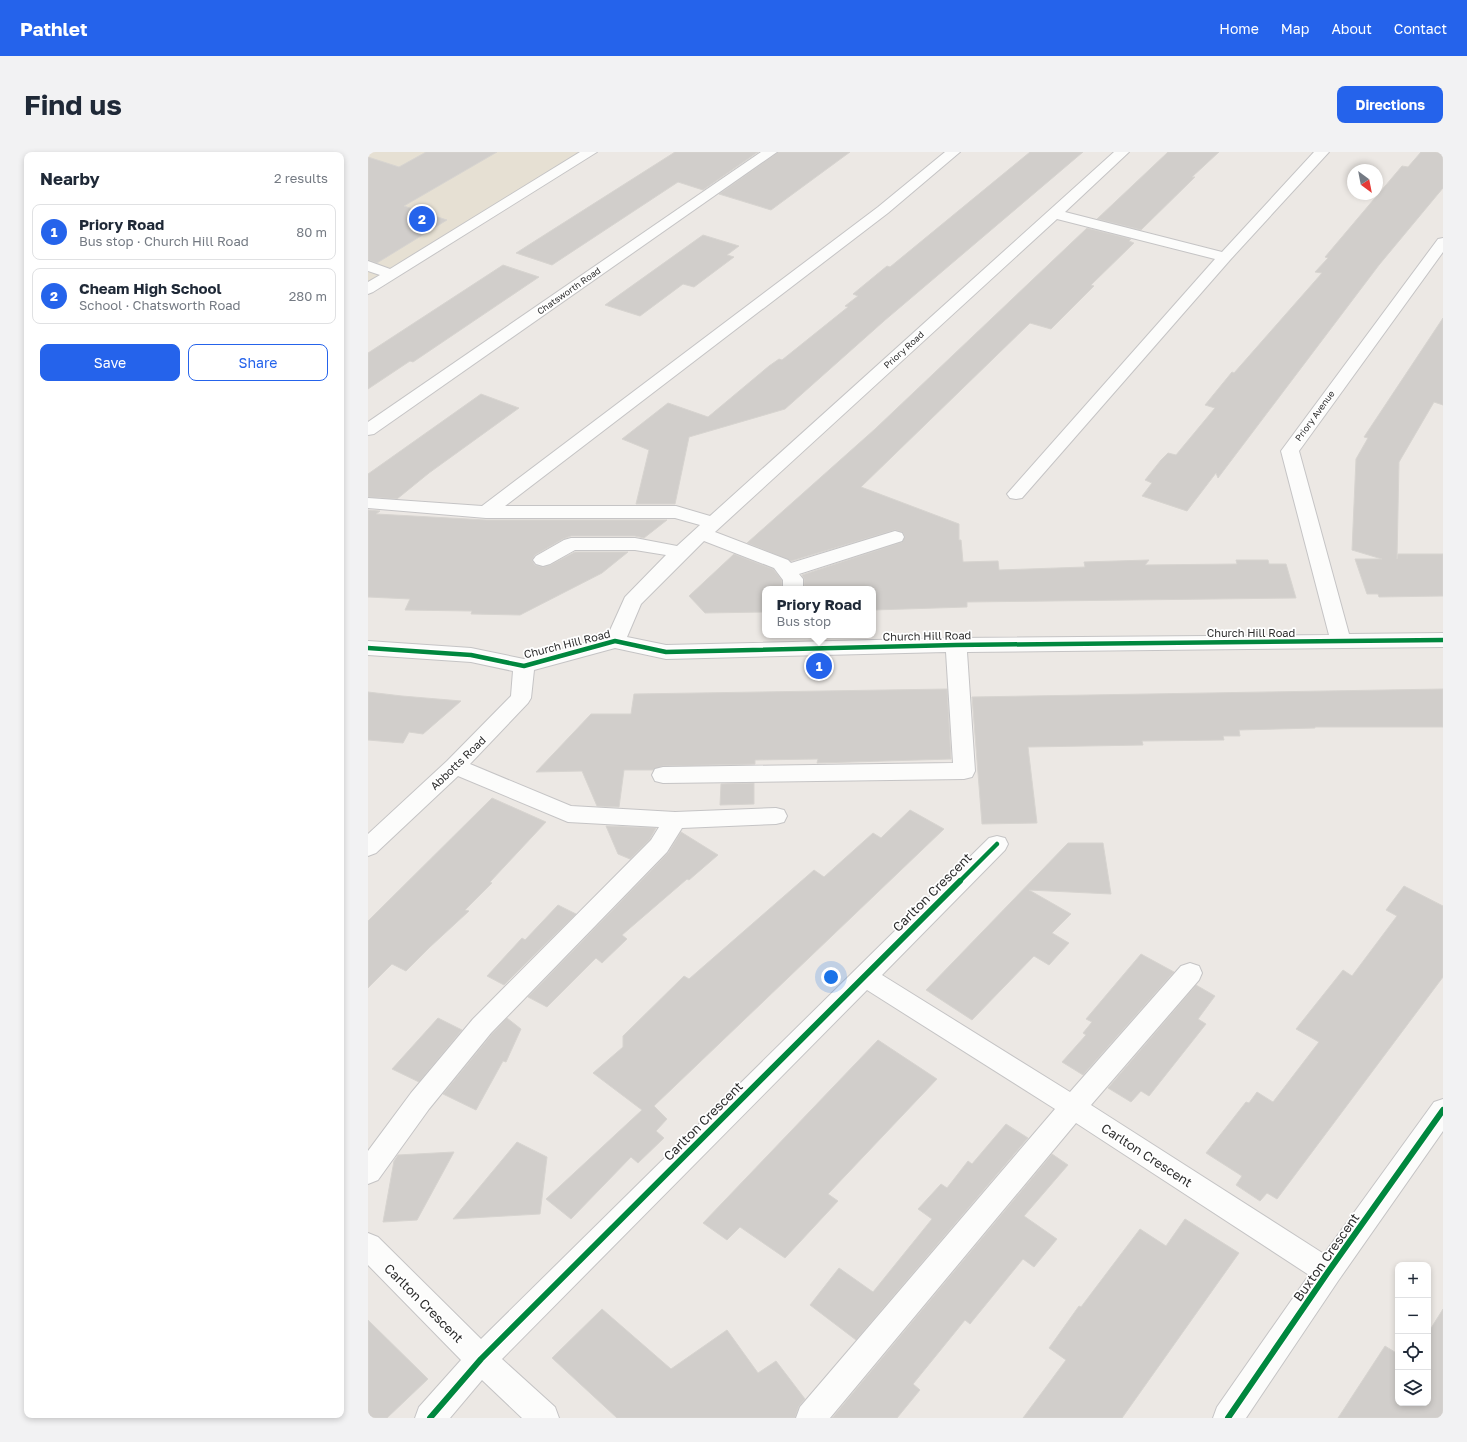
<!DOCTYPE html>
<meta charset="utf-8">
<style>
:root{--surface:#fff;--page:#f2f2f3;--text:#1f2937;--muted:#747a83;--line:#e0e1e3;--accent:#2563eb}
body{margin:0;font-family:"Golos Text",sans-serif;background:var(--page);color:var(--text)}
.controls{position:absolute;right:12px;bottom:12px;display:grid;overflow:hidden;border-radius:8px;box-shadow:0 2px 6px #0003}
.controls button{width:36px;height:36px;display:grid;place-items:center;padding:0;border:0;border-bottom:1px solid var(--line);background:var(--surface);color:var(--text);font:20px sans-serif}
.compass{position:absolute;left:979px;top:12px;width:36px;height:36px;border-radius:50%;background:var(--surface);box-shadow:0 2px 6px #0003;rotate:148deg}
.you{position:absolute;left:463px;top:825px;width:14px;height:14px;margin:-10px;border:3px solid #fff;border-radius:50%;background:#1a73e8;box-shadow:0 0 0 6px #1a73e833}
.badge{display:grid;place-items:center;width:26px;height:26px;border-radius:50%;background:var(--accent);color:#fff;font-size:13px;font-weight:700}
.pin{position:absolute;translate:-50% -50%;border:2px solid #fff;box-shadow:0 1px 4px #0006}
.popup{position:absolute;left:394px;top:434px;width:114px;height:52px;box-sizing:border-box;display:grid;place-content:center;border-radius:8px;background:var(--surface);filter:drop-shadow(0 1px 3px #0005);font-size:13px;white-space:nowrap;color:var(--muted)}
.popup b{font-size:15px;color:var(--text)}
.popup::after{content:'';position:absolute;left:50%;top:100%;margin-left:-8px;border:8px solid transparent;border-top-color:var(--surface)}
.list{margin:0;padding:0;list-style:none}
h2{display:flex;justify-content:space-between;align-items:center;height:52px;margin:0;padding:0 16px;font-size:17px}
h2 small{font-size:13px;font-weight:400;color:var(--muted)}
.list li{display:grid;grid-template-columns:26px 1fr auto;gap:12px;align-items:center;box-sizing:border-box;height:56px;margin:0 8px 8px;padding:0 8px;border:1px solid var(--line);border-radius:8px}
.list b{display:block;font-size:15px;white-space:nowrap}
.list p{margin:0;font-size:13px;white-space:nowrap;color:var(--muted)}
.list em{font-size:13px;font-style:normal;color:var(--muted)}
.actions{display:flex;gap:8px;padding:12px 16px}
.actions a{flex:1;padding:9px 0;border:1px solid var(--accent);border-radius:8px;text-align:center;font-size:14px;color:var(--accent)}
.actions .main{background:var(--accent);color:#fff}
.icon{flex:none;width:22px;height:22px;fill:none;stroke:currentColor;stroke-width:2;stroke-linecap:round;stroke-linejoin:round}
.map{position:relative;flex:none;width:1075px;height:1266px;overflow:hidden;border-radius:8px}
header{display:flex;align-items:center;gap:24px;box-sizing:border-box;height:56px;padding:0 20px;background:var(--accent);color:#fff}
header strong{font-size:19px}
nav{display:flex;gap:22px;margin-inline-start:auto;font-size:14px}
.intro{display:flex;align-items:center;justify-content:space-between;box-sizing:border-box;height:96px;padding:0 24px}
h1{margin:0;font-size:28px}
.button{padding:10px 18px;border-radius:8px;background:var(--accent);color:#fff;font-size:14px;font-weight:700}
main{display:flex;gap:24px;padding:0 24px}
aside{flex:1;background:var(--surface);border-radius:8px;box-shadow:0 2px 6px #0003}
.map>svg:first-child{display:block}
.education{fill:#e6e0d3}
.building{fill:#d1cecb;stroke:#d7d4d0}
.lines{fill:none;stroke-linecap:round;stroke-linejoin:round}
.minor-casing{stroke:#c5c4c5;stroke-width:2}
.minor{fill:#fcfcfb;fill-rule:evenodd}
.cycleway-far1-casing{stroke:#fff;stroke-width:7}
.cycleway-casing{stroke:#fff;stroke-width:8}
.cycleway-far1{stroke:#00873e;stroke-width:4.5}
.cycleway{stroke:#00873e;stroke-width:6}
.labels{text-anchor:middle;stroke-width:3.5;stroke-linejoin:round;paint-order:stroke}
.far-street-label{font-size:9px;fill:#2e2e2e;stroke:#fff}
.street-label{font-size:11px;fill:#2e2e2e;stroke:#fff}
.near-street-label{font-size:13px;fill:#2e2e2e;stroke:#fff}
</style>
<header>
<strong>Pathlet</strong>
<nav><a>Home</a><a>Map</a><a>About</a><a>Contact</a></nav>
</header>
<div class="intro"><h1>Find us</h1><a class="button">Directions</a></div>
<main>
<aside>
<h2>Nearby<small>2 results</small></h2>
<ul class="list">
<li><span class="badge">1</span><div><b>Priory Road</b><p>Bus stop · Church Hill Road</p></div><em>80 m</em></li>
<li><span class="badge">2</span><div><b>Cheam High School</b><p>School · Chatsworth Road</p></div><em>280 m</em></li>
</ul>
<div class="actions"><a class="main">Save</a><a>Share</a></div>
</aside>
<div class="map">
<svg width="1075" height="1266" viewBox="0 0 1075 1266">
<rect width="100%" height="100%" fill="#ece8e4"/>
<polygon class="education" points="0,0 218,0 0,135"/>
<g class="building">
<polygon points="58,0 129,0 36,54 79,68 9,111 0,108 0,5 31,15"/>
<polygon points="307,0 390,0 335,38 310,30 184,113 148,101"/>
<polygon points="410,0 482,0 403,58 351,42"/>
<polygon points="662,0 715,0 516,169 417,257 321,285 307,352 268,352 281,298 254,287 300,251 340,265 401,214 411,207 414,208 480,155 477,154 490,144 485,142 519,114 522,115"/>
<polygon points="800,0 851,0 824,25 827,25 773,78 729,67"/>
<polygon points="1053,0 1075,0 1075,36 1011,113 850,326 848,321 819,359 774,344 784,331 777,328 793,308 800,301 808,303 847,256 837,253 864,220 866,221 954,121 947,120 960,106 957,105 1034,14 1040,15"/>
<polygon points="719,76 763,87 761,89 766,91 723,133 726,134 683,177 662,171 493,335 591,372 591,388 593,388 595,410 630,409 631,418 717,415 716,410 781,408 777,413 869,412 868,408 900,408 901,412 918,412 928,446 599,450 599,455 505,458 505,437 436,437 436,427 434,423 534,390 537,384 534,380 527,378 423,409 379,391 507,277"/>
<polygon points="335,83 371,94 359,103 366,105 326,135 315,132 272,164 237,153"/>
<polygon points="135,113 171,125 45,210 42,209 0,237 0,201"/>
<polygon points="1075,166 1075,253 1066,250 1031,310 1029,407 1030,402 1075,402 1075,444 1011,445 1010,442 999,442 987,407 1014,407 984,398 988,307 1000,286 996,285"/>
<polygon points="113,242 151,256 61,321 29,347 0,345 0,322"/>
<polygon points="0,358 12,359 8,362 118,368 299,368 276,386 267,384 203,384 195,387 167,403 164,408 167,413 175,415 182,413 207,400 260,400 234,421 152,463 103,462 104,459 37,458 42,447 0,445"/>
<polygon points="366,402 405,417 414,428 414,437 397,437 397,460 337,461 321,444"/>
<polygon points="579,537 583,607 449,611 450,607 387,608 387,612 295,614 285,618 256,618 251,655 229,654 214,619 168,620 223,562 263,562 266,542"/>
<polygon points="1075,537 1075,575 947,575 947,576 871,578 872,584 855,584 856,588 774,589 775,593 660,595 669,671 614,672 604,545"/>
<polygon points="0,540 34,544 93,549 55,582 41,580 35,591 0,588"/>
<polygon points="386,631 386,652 352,653 353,632"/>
<polygon points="124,646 178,670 122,730 124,731 97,758 101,759 62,795 38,819 24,812 0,836 0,769"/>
<polygon points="542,658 576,677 286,954 299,967 288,979 296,986 270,1011 263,1005 203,1067 178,1047 274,958 225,921 255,895 255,884 316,824 321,827 446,718 456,725 505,681 513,686"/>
<polygon points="238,674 288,676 282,687 262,707 250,702"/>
<polygon points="313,680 350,703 321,728 319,727 254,783 259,787 234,811 228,806 179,855 160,845 300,701"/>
<polygon points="700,691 735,691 743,742 661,738 703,762 684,781 701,791 681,813 666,804 604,868 558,838"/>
<polygon points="1036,734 1075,754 1075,825 909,1047 899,1041 892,1049 868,1033 874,1024 838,1001 878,950 881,951 889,940 905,950 951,890 928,877 975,818 984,824 1029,764 1018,758"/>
<polygon points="190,753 208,762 136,833 119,824 154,786 157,788"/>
<polygon points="773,802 806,820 715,923 694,910 718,883 715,881 724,870 718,867"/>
<polygon points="828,833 847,844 830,867 838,872 781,944 773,939 763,950 740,936"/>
<polygon points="70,866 94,878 51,930 24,917"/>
<polygon points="139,866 153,877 138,910 135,909 108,958 75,942 124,882"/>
<polygon points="510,888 569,927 460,1042 470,1049 417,1106 372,1075 359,1088 335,1071"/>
<polygon points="638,972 660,986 488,1188 442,1153 471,1116 505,1140 564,1067 550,1057 573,1032 579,1036 600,1009 604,1012"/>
<polygon points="149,990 179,1005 172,1062 85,1067"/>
<polygon points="86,1000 49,1068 15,1070 26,1009 30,1003"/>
<polygon points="684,1002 700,1013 656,1064 689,1087 666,1115 655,1107 602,1172 597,1168 545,1232 552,1238 529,1266 464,1266"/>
<polygon points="817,1067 871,1101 754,1266 655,1266 698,1208 681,1196 711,1154 713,1155 772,1077 798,1094"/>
<polygon points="234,1157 303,1217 359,1178 390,1221 408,1209 437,1247 431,1254 427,1266 249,1266 184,1206"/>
<polygon points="1075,1157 1075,1266 970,1266 1017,1194 1030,1202 1030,1251 1060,1251 1060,1181"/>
<polygon points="0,1168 60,1227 19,1266 0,1266"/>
</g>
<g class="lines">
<defs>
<g id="minor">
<polygon points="212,0 229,0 5,140 0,142 0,130 12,123 0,119 0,109 22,117"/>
<polygon points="393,0 409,0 6,282 0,283 0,270"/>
<polygon points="577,0 592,0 520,61 137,354 308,354 342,364 746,0 761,0 697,60 854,100 946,0 961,0 862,108 654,346 648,347 642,346 639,342 847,107 689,67 347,380 420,408 423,411 527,379 534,381 536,385 534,389 431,422 435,427 435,437 415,437 415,428 406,416 336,389 273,452 259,485 298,493 588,486 961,483 913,299 1070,87 1075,86 1075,100 931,299 981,482 1075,481 1075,495 599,500 607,619 604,625 596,627 295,631 287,629 284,623 287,617 295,615 585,611 578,500 298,507 247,496 166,518 163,546 160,551 102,612 203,654 307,660 408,656 416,658 419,664 416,670 408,672 314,676 299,700 123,881 61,957 10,1028 0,1032 0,999 43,941 105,867 283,688 291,675 200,670 90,624 8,701 0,704 0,682 79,609 143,544 145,519 103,510 0,503 0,489 103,496 156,507 239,485 257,445 298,403 267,398 207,398 182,412 175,414 168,412 165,408 168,404 196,388 203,386 267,386 309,394 332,373 307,366 118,366 0,356 0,346 114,354 510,55"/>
<polygon points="629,684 637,686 640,692 637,698 514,823 702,940 813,814 822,811 831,814 834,821 831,828 723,953 956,1102 1066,950 1075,947 1075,979 970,1129 878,1266 845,1266 849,1255 941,1123 708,971 462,1266 428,1266 432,1255 687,957 499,838 134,1207 187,1255 191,1266 154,1266 114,1228 82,1266 47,1266 51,1255 93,1208 0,1113 0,1081 10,1085 113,1187 621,686"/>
</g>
</defs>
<use href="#minor" class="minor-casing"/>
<use href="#minor" class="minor"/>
<defs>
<g id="cycleway-far1">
<polyline points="0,496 103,503 156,514 247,489 298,500 588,493 1075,488"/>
<polyline points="591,730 629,692"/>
</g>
<g id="cycleway">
<polyline points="62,1266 113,1207 592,729"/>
<polyline points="860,1266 960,1120 1075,958"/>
</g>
</defs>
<use href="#cycleway-far1" class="cycleway-far1-casing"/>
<use href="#cycleway" class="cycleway-casing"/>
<use href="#cycleway-far1" class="cycleway-far1"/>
<use href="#cycleway" class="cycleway"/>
</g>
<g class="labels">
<g class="far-street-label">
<text transform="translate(201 139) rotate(-35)" y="3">Chatsworth Road</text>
<text transform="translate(536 198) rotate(-42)" y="3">Priory Road</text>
<text transform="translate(947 264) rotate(-54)" y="3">Priory Avenue</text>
</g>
<g class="street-label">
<text x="883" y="485">Church Hill Road</text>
<text transform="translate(559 484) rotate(-1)" y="4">Church Hill Road</text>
<text transform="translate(199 492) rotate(-14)" y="4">Church Hill Road</text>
<text transform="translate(90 611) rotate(-44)" y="4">Abbotts Road</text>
</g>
<g class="near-street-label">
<text transform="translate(564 740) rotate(-45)" y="5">Carlton Crescent</text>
<text transform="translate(335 969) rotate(-45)" y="5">Carlton Crescent</text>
<text transform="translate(779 1003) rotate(33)" y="5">Carlton Crescent</text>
<text transform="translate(958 1105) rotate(-55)" y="5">Buxton Crescent</text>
<text transform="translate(56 1151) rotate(45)" y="5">Carlton Crescent</text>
</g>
</g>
</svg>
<div class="controls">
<button>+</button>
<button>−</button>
<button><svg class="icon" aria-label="locate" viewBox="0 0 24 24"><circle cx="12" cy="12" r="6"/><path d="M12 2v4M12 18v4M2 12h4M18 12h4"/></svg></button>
<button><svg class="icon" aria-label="layers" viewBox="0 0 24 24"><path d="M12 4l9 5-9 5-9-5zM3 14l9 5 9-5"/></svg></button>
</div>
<svg class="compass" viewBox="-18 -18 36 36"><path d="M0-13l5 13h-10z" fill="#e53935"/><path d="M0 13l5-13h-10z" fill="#747a83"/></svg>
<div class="you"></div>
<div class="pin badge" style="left:451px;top:514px">1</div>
<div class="popup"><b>Priory Road</b>Bus stop</div>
<div class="pin badge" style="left:54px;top:67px">2</div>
</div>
</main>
